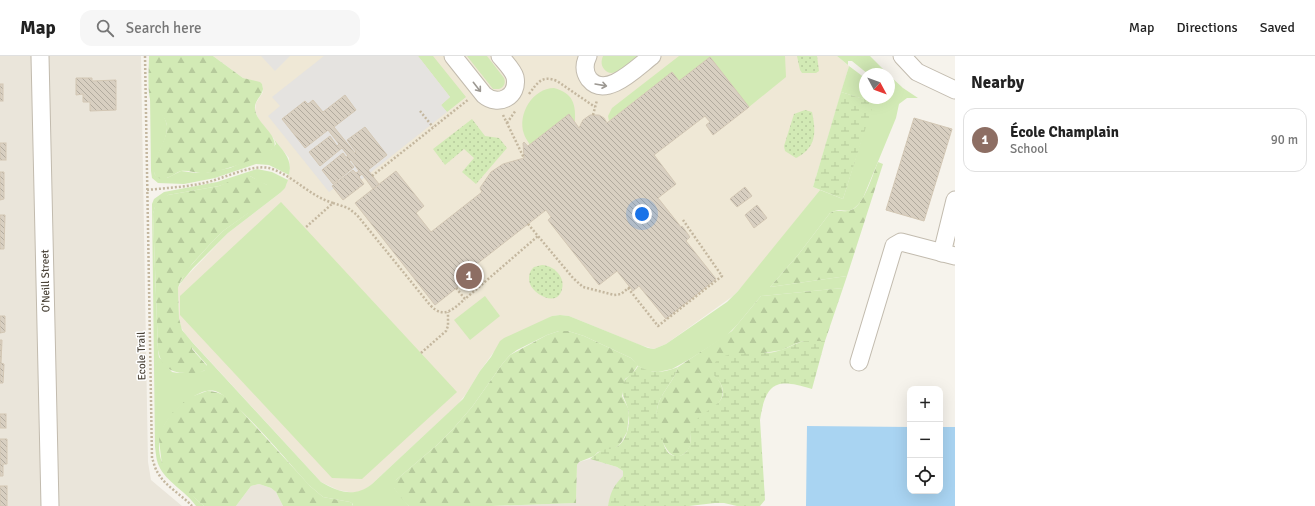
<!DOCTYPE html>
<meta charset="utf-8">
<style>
:root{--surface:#fff;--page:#f6f6f6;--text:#222;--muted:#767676;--line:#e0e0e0;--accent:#fc3f1d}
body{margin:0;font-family:Signika,sans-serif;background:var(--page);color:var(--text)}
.controls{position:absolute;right:12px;bottom:12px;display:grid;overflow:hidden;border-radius:8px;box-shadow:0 4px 16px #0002}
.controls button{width:36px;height:36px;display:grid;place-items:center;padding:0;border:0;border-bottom:1px solid var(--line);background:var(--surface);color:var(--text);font:20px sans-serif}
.compass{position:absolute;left:859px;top:12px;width:36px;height:36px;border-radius:50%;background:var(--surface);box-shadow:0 4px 16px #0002;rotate:131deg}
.you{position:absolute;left:642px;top:158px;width:14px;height:14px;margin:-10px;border:3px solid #fff;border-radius:50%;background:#1a73e8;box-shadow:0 0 0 6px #1a73e833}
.badge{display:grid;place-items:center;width:26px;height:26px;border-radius:50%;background:var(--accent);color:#fff;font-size:13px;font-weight:700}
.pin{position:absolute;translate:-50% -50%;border:2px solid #fff;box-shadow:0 1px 4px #0006}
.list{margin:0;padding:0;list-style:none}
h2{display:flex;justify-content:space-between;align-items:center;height:52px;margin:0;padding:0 16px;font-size:17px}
h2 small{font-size:13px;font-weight:400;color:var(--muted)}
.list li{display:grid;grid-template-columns:26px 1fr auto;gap:12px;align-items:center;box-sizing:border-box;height:64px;margin:0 8px 8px;padding:0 8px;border:1px solid var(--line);border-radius:12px}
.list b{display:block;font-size:15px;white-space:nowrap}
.list p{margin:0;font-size:13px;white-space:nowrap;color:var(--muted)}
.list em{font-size:13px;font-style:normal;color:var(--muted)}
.icon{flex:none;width:22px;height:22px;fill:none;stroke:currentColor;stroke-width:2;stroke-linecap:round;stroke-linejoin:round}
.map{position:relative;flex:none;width:955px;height:450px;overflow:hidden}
header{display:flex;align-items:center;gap:24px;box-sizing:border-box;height:56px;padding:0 20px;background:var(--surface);border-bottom:1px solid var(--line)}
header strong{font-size:19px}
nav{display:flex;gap:22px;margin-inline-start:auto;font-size:14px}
.search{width:280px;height:36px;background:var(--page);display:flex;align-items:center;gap:10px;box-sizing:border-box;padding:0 14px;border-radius:12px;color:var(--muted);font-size:15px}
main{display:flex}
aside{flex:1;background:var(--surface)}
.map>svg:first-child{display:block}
.residential{fill:#eae5da}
.education{fill:#efe8d6}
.grass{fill:#d2eab5}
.forest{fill:url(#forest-firs)}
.wetland{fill:url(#wetland-marsh)}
.park{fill:url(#park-dots)}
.parking{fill:#e5e3e0}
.water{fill:#a9d4f2}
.building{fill:url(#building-back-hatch);stroke:#d3c7b4}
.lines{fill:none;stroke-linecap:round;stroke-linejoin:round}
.minor-casing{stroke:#c2bbae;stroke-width:19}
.path{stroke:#c4b79f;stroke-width:2.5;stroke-dasharray:2 2;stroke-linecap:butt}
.minor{stroke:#fff;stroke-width:17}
.oneway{stroke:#9c9892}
.labels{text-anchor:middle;stroke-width:3;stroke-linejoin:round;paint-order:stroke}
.street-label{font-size:11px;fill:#4b4439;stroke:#fff}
</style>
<header>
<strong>Map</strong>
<div class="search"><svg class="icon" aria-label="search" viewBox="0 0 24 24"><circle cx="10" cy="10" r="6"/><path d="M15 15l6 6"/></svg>Search here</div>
<nav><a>Map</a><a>Directions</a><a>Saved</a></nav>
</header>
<main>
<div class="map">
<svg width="955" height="450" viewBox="0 0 955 450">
<defs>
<pattern id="forest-firs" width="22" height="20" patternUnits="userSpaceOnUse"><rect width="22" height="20" fill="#d2eab5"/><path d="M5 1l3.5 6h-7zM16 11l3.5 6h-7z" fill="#b6ca9c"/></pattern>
<pattern id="wetland-marsh" width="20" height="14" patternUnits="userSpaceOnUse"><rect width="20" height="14" fill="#d2eab5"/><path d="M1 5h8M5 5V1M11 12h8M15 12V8" fill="none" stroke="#b6ca9c"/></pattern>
<pattern id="park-dots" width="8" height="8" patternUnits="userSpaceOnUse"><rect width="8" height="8" fill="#d2eab5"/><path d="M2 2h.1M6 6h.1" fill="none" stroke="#b6ca9c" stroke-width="1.8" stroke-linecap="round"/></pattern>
<pattern id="building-back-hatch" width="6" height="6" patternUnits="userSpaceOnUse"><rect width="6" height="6" fill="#d8cfc1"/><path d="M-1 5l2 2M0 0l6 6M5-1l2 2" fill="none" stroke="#b1aa9e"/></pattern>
</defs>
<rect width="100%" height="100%" fill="#f6f3ec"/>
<g class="residential">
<polygon points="0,0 141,0 148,406 151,424 182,450 0,450"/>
<polygon points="590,403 617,411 623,415 623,420 608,449 614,450 492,450 576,447 577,409 579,406"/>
<polygon points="259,428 271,432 276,436 283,450 236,450 251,430"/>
</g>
<polygon class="education" points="213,0 837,0 849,10 813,131 820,134 750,222 733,240 666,288 654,293 640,289 569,260 560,259 552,260 493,297 480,315 466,338 458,348 372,428 363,435 354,437 338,434 321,426 185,278 181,271 179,262 178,232 183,224 228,177 280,137 286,129 290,115 289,102 259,64 255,55 256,47 263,36 262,28 243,22"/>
<g class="grass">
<polygon points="418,0 433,0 466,41 447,56 441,49 450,41"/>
<path d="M467,0H487L504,22C506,27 504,31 499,33H493Z"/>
<path d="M603,0H638C630,6 613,25 604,13C601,9 601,5 603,0Z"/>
<polygon points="679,0 785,0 786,21 749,51 710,1 679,25 672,16 609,65 608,60 612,52"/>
<polygon points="837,0 870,0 888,18 868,18 852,5 848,5 848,9"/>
<path d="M849,10L865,22V42H889V19L903,32L918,42H907L899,48L896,62L863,142C848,164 846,149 830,157L798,199L770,231L847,220L843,232L761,240L737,269L726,280L690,303L672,313L658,316L647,315L638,310L631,302L584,280L568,275H559L547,279L517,294L510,299L503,307L472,351L452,374L437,389L396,424L394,432L409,450H353V448L350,446L323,441L310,430C294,413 233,339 215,335C206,333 197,338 190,343C168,358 152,379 162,407C164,414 197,444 204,450H196C186,435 166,426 159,410C156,404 156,397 155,391L152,148L154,143L164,136L217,126L257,113L272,116L288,124L285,132L280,137L228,177L193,212L179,229L186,215L212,186L223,175L248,157L267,129L260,126L250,120L219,130L168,139L155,151L153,158L158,294L159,301L172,316L178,317L204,315L207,309L192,292V286L321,426C338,436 355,442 372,428L463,343L480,315L491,301L500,285L504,282L552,260L560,259L569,260L648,292L654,293L666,288L727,246L738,235L820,134L843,143L873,46L841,36Z"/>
<path d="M554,32C573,37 576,48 575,66L569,58L530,89C528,85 525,82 524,78C517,58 533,32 554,32Z"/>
<path d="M150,38C151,51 166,57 167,70C168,87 151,101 155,119L167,122L181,115L196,117H205L230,112L272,93L276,88L274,83C283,95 293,103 289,119L269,109L256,108L215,122L184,128L158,127L152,122L151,115Z"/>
<polygon points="281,146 457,336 362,423 332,422 180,259 180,240"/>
<polygon points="485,240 500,260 470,284 454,264"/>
</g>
<g class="forest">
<path d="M149,0H213L243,22L260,26L262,28L263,33C262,40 254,45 255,53C256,67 279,79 274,92C258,103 225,115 206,117C197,118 189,114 181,115C174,117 164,128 156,120C147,109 168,84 167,71C167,60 155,55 151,46C147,37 149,11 149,0Z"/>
<path d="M878,106L883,108L847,220L770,231L798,199L830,157C837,153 844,157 851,154C864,150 873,117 878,106Z"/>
<path d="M245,119L250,120L273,132L272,135L260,149L223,175L212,186L192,208L181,224L178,232L179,262L182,274L192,286V293L208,311C205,316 200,316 194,317C175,318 162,315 158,294L153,158C155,148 158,142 168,139L219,130Z"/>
<path d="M843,232L825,285H804L797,287L782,294L764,297L712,316C724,329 728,340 713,352C709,356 702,358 699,363C696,367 692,372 691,376C688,384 694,388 686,396C666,415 655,366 657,354C659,338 674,326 678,311L732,275L761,240Z"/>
<path d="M559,275H568L584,280L631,302L638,309L632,318L625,323L622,340L628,352L629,359L627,376L622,385L619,389L615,392L598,396L594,400L579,406L577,409L576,447L492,450H409C406,447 394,434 393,430C393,427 394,426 396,424L437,389L452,374L472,351L503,307L510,299L547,279Z"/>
<path d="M207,335C219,335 226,340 235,348L310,430L323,441L350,446L352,447L353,450H283L276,436L271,432L259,428L251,430L236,450H204L175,425L166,416L162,409L159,384L160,376L164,369L171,358L188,342Z"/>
</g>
<g class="wetland">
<polygon points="841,36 874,46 843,143 813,131"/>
<path d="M804,285H825L812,333C777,322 766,325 760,364L765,444L760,450H737L724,447H715L689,450H608C611,435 613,431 623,420V415L617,411L590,403C594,400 598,396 603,394C608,392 613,393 618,390C628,383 631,364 628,353C626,344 620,338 623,329C625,320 635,317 638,310C652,318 663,317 678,311C674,326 659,338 657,354C656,362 660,368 661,375C663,385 664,398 675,400C680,400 683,399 686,396C695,387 686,376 693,367C708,350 740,345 712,317C712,289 759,300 774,296C785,294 793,288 804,285Z"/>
</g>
<g class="park">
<polygon points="797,0 817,0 819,15 816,17 802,17 800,14"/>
<path d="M805,54L812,56C816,76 817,91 796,102L785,95L784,90L794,58Z"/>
<polygon points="472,63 485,80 499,82 507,92 476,128 462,116 474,102 464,93 445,109 433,93"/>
<path d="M542,209C556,210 568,224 560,238C553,249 534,238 530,228C528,222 529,215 534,211Z"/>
</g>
<g class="parking">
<polygon points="261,0 290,0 275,15"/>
<polygon points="324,0 418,0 450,41 441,49 447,56 345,137 338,129 329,136 268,60 280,50 272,41"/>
</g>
<polygon class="water" points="807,370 910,371 910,435 940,435 940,371 955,371 955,450 806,450"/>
<g class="building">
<polygon points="710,1 749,51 713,79 706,69 710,66 705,60 654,99 676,128 658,142 681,171 682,170 690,181 686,185 716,223 666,263 639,230 633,235 617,215 599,229 548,164 551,161 546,154 464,218 468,223 435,249 355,147 396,115 424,150 416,157 431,176 482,136 480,132 491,116 503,108 524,102 523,87 524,86 528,90 569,58 579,72 583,64 590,59 599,59 604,62 607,67 672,16 679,25"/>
<polygon points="76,22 92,22 92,25 116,24 116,54 90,55 90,46 83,46 83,38 76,39"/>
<rect x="0" y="28" width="3" height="17"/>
<polygon points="345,39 356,54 334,71 355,97 356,96 347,84 365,71 387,99 368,114 379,128 373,133 362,118 359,121 364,128 343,144 332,130 353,114 356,117 359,115 351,104 349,105 354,111 333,128 322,114 343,97 346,101 348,100 342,92 320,110 309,96 330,80 337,90 339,88 328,74 305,92 282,63 305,45 308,48 313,44 323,56"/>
<polygon points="914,62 952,73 924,165 886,154"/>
<rect x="0" y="87" width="6" height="17"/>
<polygon points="0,116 4,116 4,143 0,144"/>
<polygon points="745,131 752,140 737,151 730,143"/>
<polygon points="757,149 767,162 754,172 745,159"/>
<polygon points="0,159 5,159 4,193 0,193"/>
<polygon points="0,260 5,260 5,276 0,277"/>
<polygon points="0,284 2,284 1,307 4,308 3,327 0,327"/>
<rect x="0" y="358" width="6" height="14"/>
<polygon points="0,383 7,383 7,408 3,408 3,420 0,420"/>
<rect x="0" y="430" width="7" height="20"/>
</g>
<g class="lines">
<defs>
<g id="minor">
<polyline points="40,0 50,450"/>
<path d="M453,0L484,39C498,51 519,41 515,21C513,14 505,6 500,0"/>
<path d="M588,0C584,8 584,16 589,23C606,44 637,11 652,0"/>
<polyline points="902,0 917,16 955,34"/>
<polyline points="942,197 955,144"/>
<polyline points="859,306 894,190 901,186 955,200"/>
</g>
</defs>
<use href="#minor" class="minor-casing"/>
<g class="path">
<path d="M145,0L152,402C154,407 155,413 158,417C165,430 182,439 192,450"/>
<path d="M529,38C538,26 542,19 557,25L595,51"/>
<polyline points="420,55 433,71"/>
<polyline points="503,59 524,102"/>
<polyline points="593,59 597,44"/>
<polyline points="507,67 516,54"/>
<polyline points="372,120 469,43"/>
<path d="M147,134C166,132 185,131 204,127C223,123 251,108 269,112C293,119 309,140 333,147L305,172"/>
<path d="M333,147L348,152L357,159L430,249C444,264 453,253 465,243"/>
<polyline points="528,168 573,222 583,231 614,239 621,238 630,231"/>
<polyline points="456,232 465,243 538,180"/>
<polyline points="628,232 658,270 722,220 683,164"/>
<polyline points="421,297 446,275 448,270 448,256"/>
</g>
<use href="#minor" class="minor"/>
</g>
<defs><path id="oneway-shaft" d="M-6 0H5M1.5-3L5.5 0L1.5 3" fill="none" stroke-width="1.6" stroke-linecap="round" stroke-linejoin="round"/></defs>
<g class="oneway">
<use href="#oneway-shaft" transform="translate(601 29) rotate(10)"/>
<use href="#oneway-shaft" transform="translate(477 31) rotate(52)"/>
</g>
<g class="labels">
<g class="street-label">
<text transform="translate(45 225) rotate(-91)" y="4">O'Neill Street</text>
<text transform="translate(141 300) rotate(-91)" y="4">Ecole Trail</text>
</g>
</g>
</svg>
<div class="controls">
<button>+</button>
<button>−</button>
<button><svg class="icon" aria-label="locate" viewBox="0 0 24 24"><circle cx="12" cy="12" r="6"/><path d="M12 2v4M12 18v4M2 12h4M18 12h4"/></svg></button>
</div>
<svg class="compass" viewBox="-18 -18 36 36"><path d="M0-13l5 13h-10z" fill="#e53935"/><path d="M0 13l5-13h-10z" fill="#767676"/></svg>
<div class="you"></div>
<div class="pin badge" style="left:469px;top:220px;background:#8d6e63">1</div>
</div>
<aside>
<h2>Nearby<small></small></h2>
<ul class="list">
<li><span class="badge" style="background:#8d6e63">1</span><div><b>École Champlain</b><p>School</p></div><em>90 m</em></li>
</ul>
</aside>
</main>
